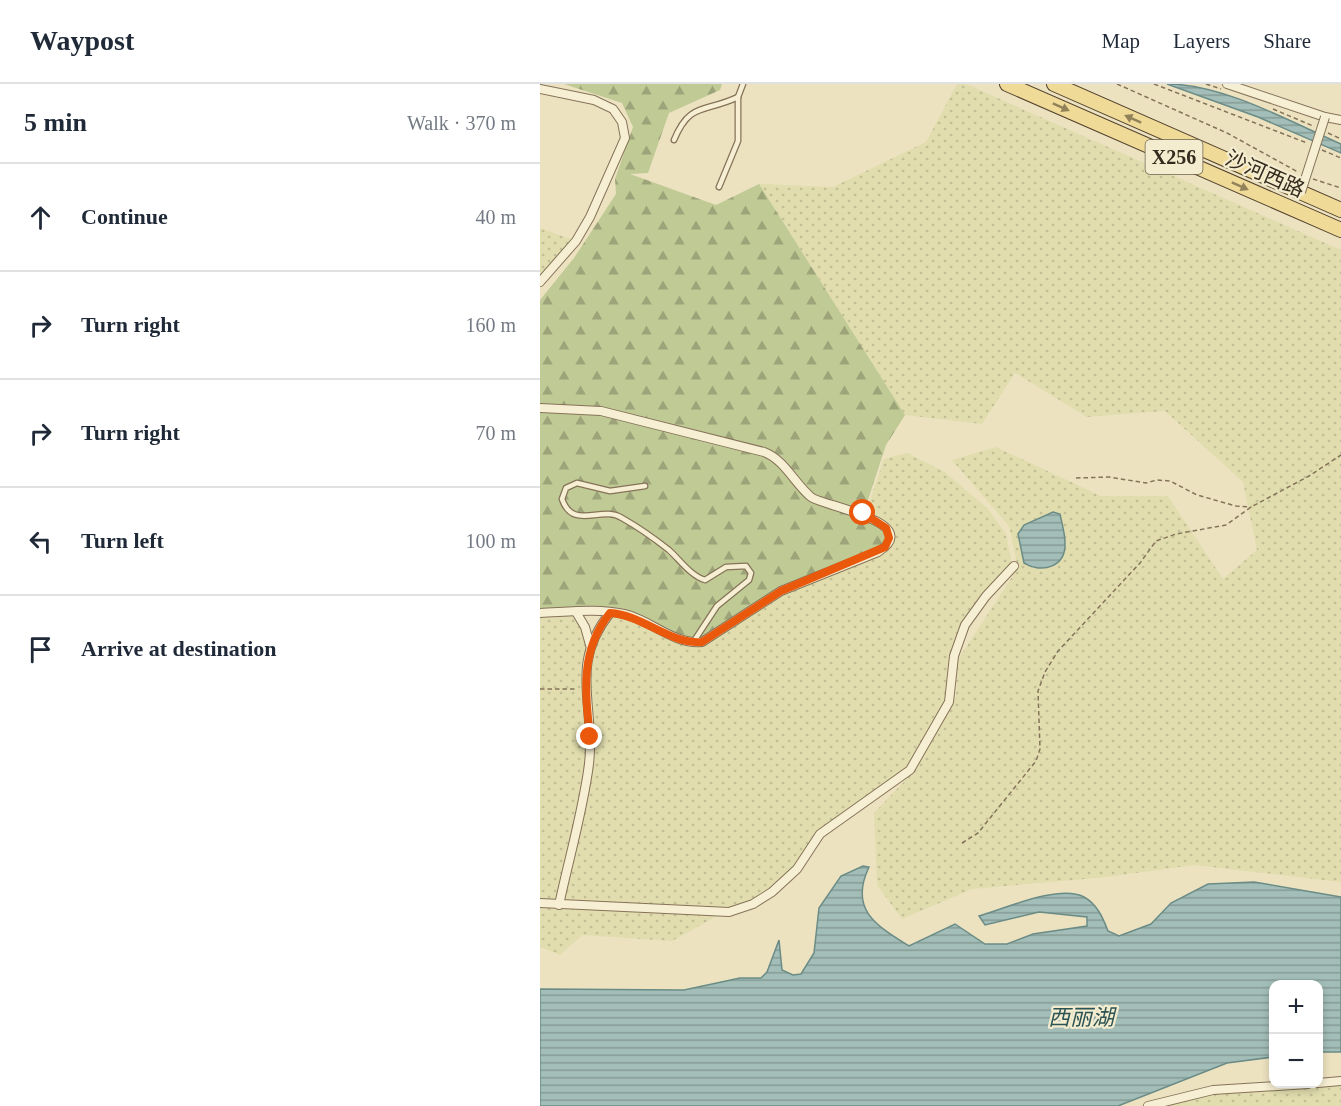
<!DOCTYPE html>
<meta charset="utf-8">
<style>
:root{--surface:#fff;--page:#f2f2f3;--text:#1f2937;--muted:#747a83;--line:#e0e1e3}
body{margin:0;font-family:"Times New Roman","Noto Sans SC",serif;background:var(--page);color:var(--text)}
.controls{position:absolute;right:18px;bottom:18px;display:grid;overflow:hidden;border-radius:12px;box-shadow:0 3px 9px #0003}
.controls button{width:54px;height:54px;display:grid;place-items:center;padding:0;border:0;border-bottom:2px solid var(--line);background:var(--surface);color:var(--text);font:30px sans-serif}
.stop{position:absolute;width:18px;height:18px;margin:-14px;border:4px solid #ea580c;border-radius:50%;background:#fff}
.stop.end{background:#ea580c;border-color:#fff;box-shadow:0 2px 6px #0008}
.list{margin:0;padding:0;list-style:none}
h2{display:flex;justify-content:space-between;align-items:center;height:78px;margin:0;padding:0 24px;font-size:26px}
h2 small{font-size:20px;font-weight:400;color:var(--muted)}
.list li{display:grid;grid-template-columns:39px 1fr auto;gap:18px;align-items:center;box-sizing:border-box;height:108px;padding:0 24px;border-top:2px solid var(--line)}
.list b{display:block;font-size:22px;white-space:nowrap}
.list em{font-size:20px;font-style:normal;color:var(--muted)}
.icon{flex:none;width:33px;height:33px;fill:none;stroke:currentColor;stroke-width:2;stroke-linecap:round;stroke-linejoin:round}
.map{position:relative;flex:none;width:801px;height:1022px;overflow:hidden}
header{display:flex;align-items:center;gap:36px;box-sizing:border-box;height:84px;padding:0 30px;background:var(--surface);border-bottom:2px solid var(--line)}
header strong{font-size:28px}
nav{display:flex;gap:33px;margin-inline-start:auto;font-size:21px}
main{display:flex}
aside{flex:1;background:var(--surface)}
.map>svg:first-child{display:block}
.farmland{fill:url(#farmland-dots)}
.forest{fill:url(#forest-firs)}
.water{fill:url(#water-rules);stroke:#6b8c86;stroke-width:1.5}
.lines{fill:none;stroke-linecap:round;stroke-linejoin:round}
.service-casing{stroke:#857359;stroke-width:7}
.minor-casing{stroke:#857359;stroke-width:10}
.primary-casing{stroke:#52412d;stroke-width:16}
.path{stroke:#857359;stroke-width:1.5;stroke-dasharray:4.5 3;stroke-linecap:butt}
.service{stroke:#f7efd3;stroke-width:4.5}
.minor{stroke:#f7efd3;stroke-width:8}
.primary{stroke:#efda98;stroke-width:14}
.minor-bridge-casing{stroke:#857359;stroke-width:10;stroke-linecap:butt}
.minor-bridge{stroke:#f7efd3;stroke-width:8}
.oneway{fill:#92825a}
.route{stroke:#ea580c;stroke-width:8}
.labels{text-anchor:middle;stroke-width:4.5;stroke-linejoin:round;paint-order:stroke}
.shield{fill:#f4eccf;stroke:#6e6452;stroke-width:1.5}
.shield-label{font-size:20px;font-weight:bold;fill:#352a1d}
.street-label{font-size:21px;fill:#352a1d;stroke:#f4eccf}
.water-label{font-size:22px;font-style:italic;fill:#2c5454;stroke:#f4eccf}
</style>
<header>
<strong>Waypost</strong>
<nav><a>Map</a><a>Layers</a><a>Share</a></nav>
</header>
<main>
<aside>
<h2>5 min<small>Walk · 370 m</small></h2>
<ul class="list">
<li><svg class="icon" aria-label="ahead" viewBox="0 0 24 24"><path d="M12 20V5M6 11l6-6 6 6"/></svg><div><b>Continue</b></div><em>40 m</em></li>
<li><svg class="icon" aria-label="right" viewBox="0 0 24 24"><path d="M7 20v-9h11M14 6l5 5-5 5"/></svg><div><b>Turn right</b></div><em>160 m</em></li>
<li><svg class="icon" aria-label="right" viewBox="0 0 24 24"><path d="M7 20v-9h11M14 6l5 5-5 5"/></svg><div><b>Turn right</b></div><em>70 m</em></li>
<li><svg class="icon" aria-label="left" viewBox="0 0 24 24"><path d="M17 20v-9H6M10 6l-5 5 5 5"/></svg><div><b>Turn left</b></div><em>100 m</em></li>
<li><svg class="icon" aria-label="arrive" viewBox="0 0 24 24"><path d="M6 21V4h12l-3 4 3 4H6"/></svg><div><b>Arrive at destination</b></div></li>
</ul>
</aside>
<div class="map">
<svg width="801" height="1022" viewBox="0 0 801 1022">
<defs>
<pattern id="farmland-dots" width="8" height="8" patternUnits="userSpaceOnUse" patternTransform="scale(1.5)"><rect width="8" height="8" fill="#e1ddae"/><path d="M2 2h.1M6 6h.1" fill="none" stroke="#c2be95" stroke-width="1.8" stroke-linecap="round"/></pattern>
<pattern id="forest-firs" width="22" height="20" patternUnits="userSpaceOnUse" patternTransform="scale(1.5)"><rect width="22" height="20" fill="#c0ca95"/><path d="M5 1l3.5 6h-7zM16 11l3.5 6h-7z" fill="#9da479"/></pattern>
<pattern id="water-rules" width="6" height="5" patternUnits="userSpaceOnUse" patternTransform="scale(1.5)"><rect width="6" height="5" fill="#a3beb8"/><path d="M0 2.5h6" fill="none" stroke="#869b95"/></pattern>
</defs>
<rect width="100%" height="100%" fill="#ece2c0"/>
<g class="farmland">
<polygon points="417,0 426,0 801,166 801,798 654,781 567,793 432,805 362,835 337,801 334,729 378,683 416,612 417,577 478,484 469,442 412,376 456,363 561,412 628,412 683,495 717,466 703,398 625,327 547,333 475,289 442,340 365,331 219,100 293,103 386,58"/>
<polygon points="0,144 36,157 0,198"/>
<polygon points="367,369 405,388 448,425 466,450 472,481 423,540 410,608 369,684 279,748 255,783 230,807 212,818 188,826 132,857 42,851 20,871 0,863 0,531 35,530 43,543 50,566 71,531 326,428 344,375"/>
<polygon points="801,997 801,1022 608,1022 640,1013"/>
</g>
<polygon class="forest" points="24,0 182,0 180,6 129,29 108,89 90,90 176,121 219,100 365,331 346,361 323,431 345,445 347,454 344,462 269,492 172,550 152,557 84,528 0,527 0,216 34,174 76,110 75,95 93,43 82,19"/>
<g class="water">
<path d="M627,0C683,0 749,37 801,60V69L718,33Z"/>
<path d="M513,428L520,430C522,440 525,449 525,459C526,483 502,490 484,479L478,450L484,441Z"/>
<path d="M323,782L329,783C309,825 335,841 369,862L415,840L445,860H467L493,850L547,842V833L499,828L445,841L439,832C464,825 519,800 544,813C557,820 563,834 568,847L579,852L611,840L631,819L668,800L714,798L801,813V968H779L778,900H734L733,973L687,979L578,1022H0V905L144,906L200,894H221L227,888L239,856L242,886L253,891L261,890L274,869L279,824L301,792Z"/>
</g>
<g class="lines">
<defs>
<g id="service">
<path d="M134,56C150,17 165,29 198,13"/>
<polyline points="179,103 198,57 198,13 203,0"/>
<path d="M105,402L70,407L37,399L26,404L22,415C33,447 61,421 82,434C98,443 115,455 129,466C140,476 151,492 165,496L186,483L206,482L211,489L209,496L177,522L154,557"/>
</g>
<g id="minor">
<polyline points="687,0 785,33 801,36"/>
<polyline points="0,5 54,16 73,25 82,38 85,54 50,133 36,157 0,198"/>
<path d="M0,324L61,327L224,368C245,376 254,399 271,413C282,422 386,438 338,468L241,507L162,558C134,561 111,536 84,530C58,524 27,528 0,529"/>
<polyline points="36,528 45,543 50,561"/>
<polyline points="0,819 189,828 213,820 232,808 257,785 280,750 370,686 409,618 414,572 425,541 446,512 474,482"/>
<path d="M19,821C29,774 43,727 49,680C56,623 28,581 70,529"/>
<polyline points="778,999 801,997"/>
<polyline points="608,1022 673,1006 768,1000"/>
</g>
<g id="primary">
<polyline points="467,0 801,146"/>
<polyline points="514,0 801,126"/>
</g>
</defs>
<use href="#service" class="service-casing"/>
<use href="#minor" class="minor-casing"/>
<use href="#primary" class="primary-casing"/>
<g class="path">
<polyline points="577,0 687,49 758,88"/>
<polyline points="614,0 767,59"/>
<polyline points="666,0 681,5"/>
<polyline points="733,25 773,42"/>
<polyline points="788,49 801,55"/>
<polyline points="782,66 801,74"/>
<polyline points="773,95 801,104"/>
<polyline points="536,394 569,393 606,399 617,396 630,397 657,411 696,422 710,423"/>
<polyline points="0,605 37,605"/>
<polyline points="422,759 438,749 496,677 500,665 498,607 505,588 518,567 600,479 616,457 636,450 686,441 711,423 769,392 801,371"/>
</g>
<use href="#service" class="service"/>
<use href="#minor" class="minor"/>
<use href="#primary" class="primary"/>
<defs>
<polyline id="minor-bridge" points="761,108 785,33"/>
</defs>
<use href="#minor-bridge" class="minor-bridge-casing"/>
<use href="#minor-bridge" class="minor-bridge"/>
</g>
<defs><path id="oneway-solid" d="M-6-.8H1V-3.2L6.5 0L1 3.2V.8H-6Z" transform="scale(1.5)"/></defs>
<g class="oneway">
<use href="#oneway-solid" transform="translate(521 23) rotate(24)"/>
<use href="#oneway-solid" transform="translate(593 35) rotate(-156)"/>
<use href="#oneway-solid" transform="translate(700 102) rotate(24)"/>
</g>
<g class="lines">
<path class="route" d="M50,653C45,608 40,566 70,529C103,531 131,561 162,558L241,507L345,463L349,454L346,444L323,429"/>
</g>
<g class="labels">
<rect class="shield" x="605.5" y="56" width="57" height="34" rx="4.5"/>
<g class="shield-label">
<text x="634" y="80">X256</text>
</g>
<g class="street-label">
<text transform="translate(725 90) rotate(24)" y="7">沙河西路</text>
</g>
<g class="water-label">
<text x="541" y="941">西丽湖</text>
</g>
</g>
</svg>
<div class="controls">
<button>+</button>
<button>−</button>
</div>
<div class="stop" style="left:323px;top:429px"></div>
<div class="stop end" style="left:50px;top:653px"></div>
</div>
</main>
